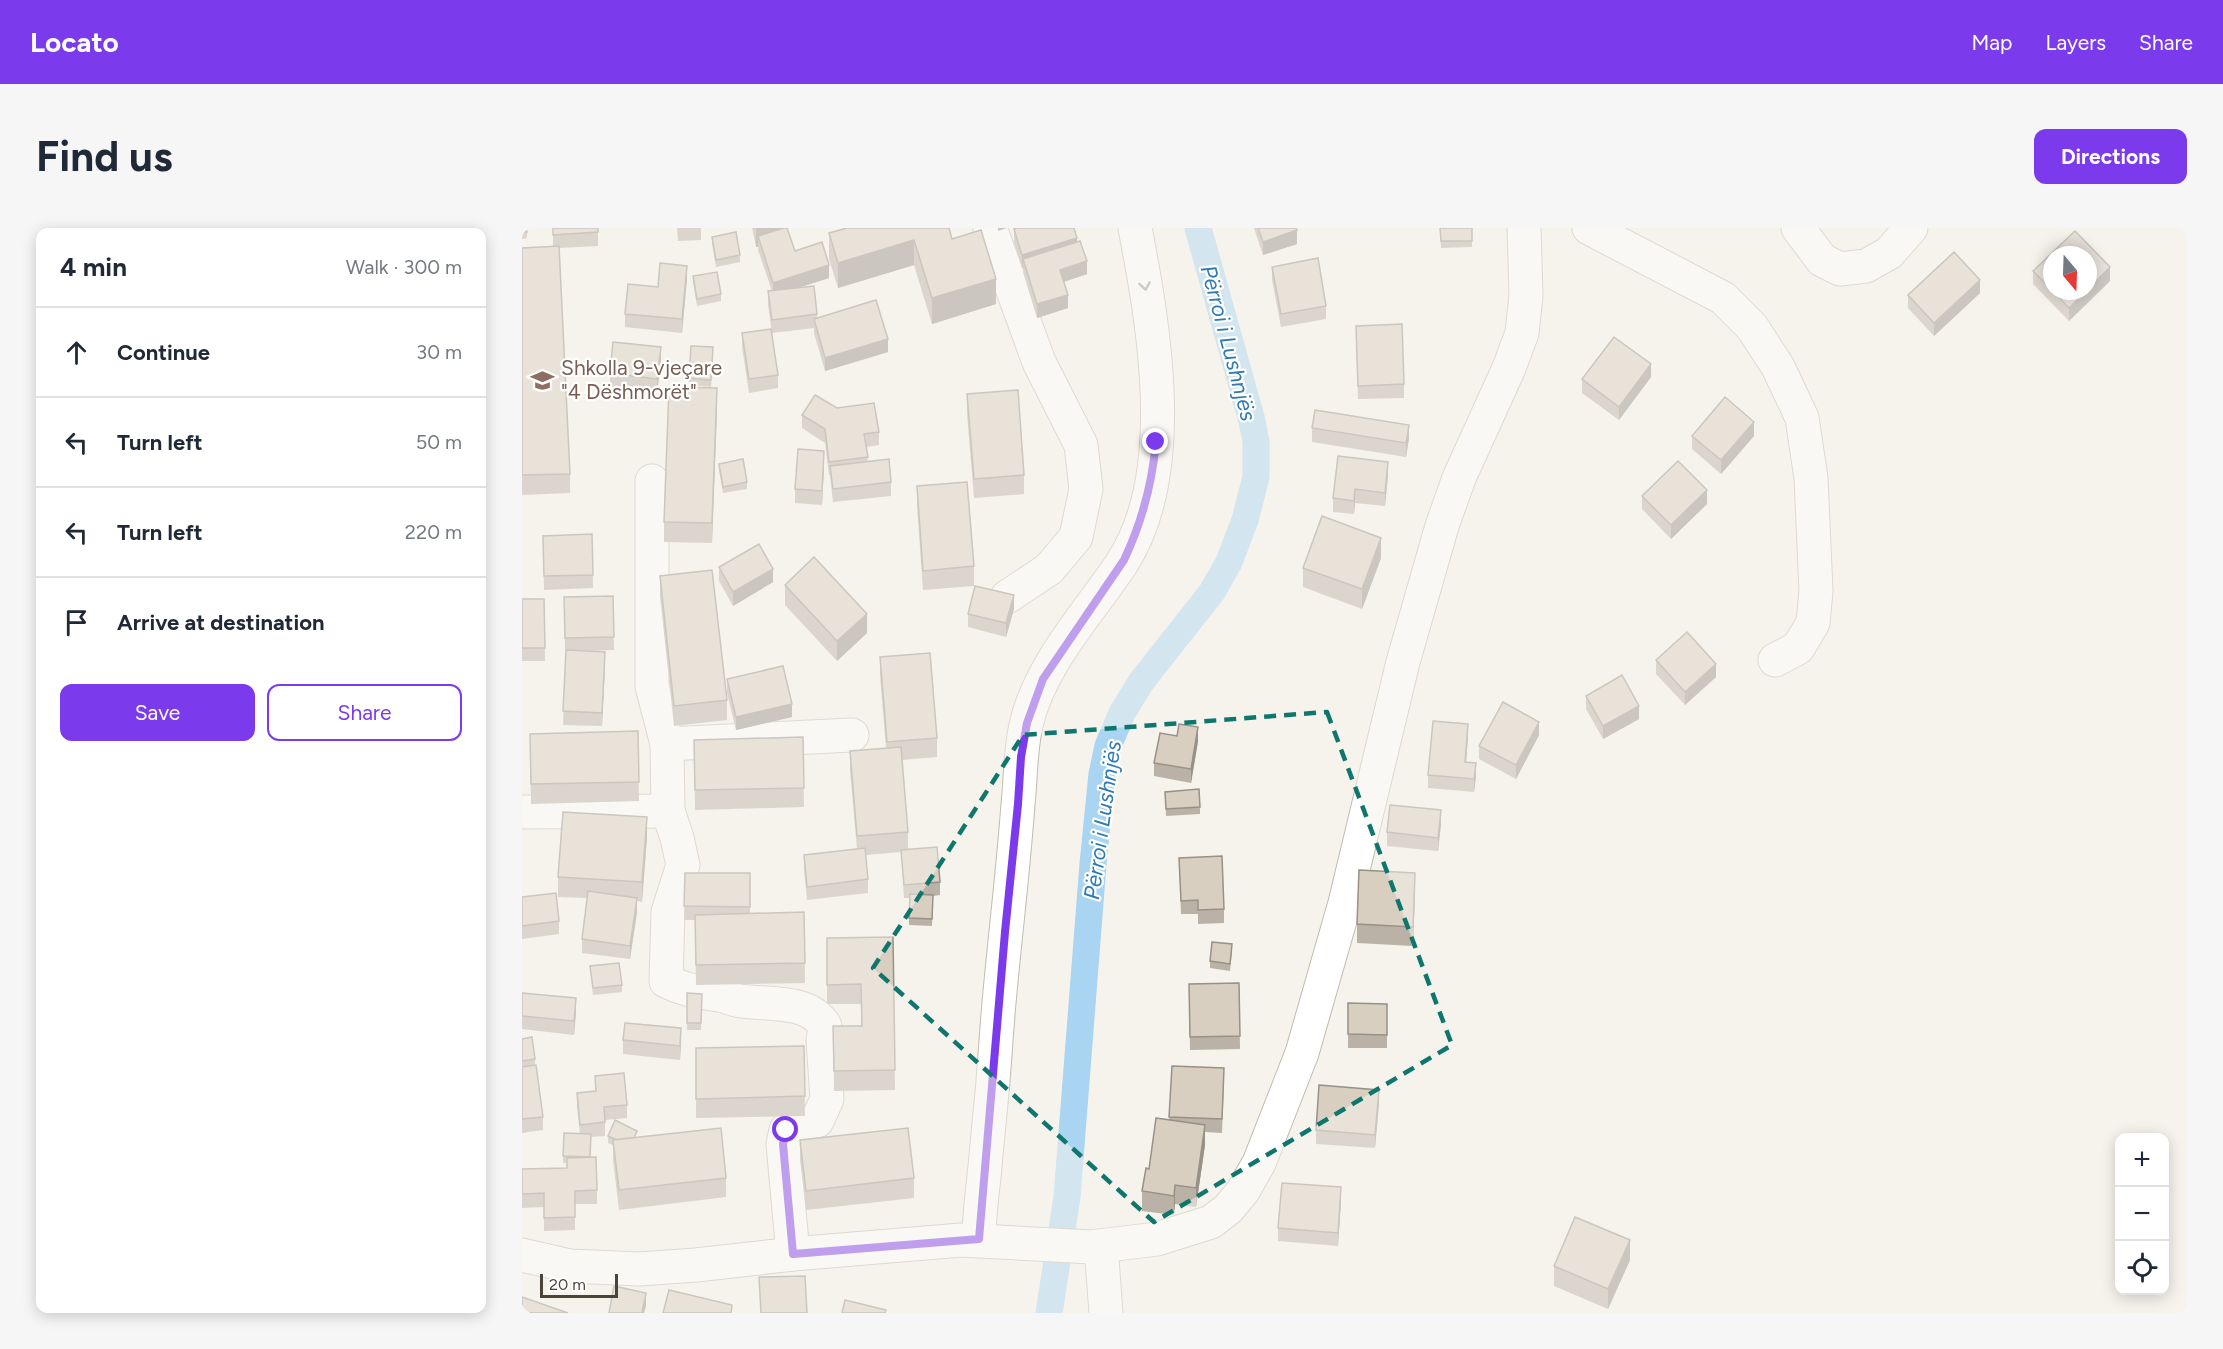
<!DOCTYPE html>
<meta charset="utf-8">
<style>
:root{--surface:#fff;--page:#f6f6f7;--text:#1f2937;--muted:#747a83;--line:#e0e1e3;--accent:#7c3aed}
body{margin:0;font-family:Figtree,sans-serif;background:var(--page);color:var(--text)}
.controls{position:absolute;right:18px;bottom:18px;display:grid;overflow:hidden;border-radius:12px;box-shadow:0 3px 15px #0003}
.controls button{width:54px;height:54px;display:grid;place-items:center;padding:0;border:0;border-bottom:2px solid var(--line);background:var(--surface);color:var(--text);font:30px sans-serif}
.compass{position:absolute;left:1521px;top:18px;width:54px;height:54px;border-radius:50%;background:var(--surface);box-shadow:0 3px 15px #0003;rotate:161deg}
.scale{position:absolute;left:18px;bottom:15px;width:78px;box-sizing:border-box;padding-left:6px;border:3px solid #4b4439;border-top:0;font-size:16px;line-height:21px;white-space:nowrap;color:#4b4439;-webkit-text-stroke:4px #fff;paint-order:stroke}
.stop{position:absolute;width:18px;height:18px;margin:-14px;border:4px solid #7c3aed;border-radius:50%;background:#fff}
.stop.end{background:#7c3aed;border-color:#fff;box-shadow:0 2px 6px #0008}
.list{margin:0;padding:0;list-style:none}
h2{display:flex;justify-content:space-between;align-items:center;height:78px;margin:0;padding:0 24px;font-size:26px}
h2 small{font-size:20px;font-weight:400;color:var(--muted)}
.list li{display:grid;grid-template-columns:39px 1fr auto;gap:18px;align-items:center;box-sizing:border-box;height:90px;padding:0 24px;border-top:2px solid var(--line)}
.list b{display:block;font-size:22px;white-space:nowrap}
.list em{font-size:20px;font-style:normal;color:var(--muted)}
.actions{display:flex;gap:12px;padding:18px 24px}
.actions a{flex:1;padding:14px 0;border:2px solid var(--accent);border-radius:12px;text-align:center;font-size:21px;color:var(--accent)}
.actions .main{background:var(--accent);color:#fff}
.icon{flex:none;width:33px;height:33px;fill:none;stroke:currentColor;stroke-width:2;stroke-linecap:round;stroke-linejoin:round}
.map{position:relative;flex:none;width:1665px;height:1085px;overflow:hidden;border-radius:12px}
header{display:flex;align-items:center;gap:36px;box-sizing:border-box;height:84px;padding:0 30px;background:var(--accent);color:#fff}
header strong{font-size:28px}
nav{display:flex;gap:33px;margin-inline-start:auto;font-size:21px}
.intro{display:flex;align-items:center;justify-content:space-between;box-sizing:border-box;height:144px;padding:0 36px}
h1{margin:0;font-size:42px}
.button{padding:15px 27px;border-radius:12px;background:var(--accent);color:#fff;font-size:21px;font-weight:700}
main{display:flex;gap:36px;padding:0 36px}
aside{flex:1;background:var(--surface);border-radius:12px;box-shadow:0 3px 15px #0003}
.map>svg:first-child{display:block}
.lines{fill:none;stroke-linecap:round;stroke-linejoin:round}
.canal{stroke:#a9d4f2;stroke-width:27}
.minor-casing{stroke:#c2bbae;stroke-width:35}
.minor{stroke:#fff;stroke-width:33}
.wall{fill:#bab2a6;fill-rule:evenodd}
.shaded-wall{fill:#979187}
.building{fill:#d8cfc1;stroke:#979187;stroke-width:1.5}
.oneway{stroke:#9c9892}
.route{stroke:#7c3aed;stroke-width:8}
.marked{fill:none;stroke:#0f766e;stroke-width:4.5;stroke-dasharray:12 8;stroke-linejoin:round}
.labels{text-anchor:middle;stroke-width:4.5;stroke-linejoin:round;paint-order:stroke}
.education-label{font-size:21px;fill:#785e54;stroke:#fff;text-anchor:start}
.water-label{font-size:22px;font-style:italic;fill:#2e7ab2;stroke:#fff}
</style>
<header>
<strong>Locato</strong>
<nav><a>Map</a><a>Layers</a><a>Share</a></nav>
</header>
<div class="intro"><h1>Find us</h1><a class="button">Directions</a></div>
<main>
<aside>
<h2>4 min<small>Walk · 300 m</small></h2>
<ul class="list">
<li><svg class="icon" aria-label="ahead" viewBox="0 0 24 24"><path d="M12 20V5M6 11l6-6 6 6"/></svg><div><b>Continue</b></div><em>30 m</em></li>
<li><svg class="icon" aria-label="left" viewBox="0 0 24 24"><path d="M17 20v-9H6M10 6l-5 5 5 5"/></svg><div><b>Turn left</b></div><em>50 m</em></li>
<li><svg class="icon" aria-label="left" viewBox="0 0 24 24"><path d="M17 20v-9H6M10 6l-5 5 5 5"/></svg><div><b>Turn left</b></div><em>220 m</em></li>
<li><svg class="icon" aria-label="arrive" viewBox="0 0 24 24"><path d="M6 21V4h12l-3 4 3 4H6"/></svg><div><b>Arrive at destination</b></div></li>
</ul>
<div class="actions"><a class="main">Save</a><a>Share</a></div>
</aside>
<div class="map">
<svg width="1665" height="1085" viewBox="0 0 1665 1085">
<rect width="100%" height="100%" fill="#f6f3ec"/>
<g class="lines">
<polyline class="canal" points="527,1085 545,969 571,636 580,546 586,518 600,485 619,454 690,364 707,334 723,292 734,249 734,214 730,193 676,0"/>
<defs>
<g id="minor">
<polyline points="468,0 517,134 559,217 564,261 554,309 527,341 485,369"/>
<polyline points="1067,0 1201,70 1230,99 1256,139 1280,190 1289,250 1294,363 1291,395 1276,420 1253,432"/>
<polyline points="1276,0 1300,32 1318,41 1344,38 1367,25 1389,0"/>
<polyline points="145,516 330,507"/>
<path d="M146,583L155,610L161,637L146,684L144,753C164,763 175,763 197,767C204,768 211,772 219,773C246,777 287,771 303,798L301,812L305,871L295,893L264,902L261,916L271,1026"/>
<polyline points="0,584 146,583 145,516 130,458 130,253"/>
<path d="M457,1011C457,983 462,955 464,927C469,880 473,833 476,786C482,716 491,646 496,576C499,549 498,523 504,497C518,436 566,386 600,335C658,245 632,99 613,0"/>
<polyline points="579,1018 584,1085"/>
<polyline points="0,1027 48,1038 117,1041 174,1037 271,1026 439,1012 569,1019 635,1011 689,994 706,981 721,963 737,935 780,825 823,675 881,434 920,298 937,250 987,140 1000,105 1004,68 1002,0"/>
</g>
</defs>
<use href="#minor" class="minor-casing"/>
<use href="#minor" class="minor"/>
</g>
<g class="wall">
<polygon points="0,0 5,4 5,10 0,11"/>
<polygon points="31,0 76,0 76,18 37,20 48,246 48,265 0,267 0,20 31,18"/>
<polygon points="155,0 179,0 179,12 156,13"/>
<polygon points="230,0 258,0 258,1 273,23 307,50 279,59 295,86 295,90 366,124 303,143 292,105 292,100 250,105 256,147 256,160 227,165 220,119 220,105 250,105 246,77 246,63 250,63 236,22 236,19 234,19"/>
<polygon points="732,0 774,0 775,16 741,27"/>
<polygon points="918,0 950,0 950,19 919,20"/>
<polygon points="492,1 555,14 565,46 542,54 546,80 515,90 501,44 501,40 500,40 492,14"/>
<path d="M1553,3L1588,39V53L1547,93L1511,56V43ZM1530,27H1566V63H1530Z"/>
<polygon points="307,5 430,11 474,76 410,96 392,37 316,60 307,31"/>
<polygon points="190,9 218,27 218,34 194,39 190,16"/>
<polygon points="750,39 804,78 804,91 759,99 750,52"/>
<polygon points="171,48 199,66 199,73 175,78 171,54"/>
<polygon points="165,51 160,105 103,99 103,86 136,59"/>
<polygon points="1458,65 1412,108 1386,80 1386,67"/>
<polygon points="834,112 882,156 882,170 836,171"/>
<polygon points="191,126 189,159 167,157 167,150"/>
<polygon points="139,133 135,164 88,159 88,145"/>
<polygon points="1129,149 1097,192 1060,165 1060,151"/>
<polygon points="445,166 502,247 502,266 452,270 445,186"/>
<polygon points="195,180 190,315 142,314 142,294"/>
<polygon points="315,180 357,204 357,217 344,219 346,234 369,254 369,268 311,274 308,247 307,247 303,215 280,200 280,187"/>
<polygon points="790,200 887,210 884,229 790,214"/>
<polygon points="1170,208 1232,208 1199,246 1170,221"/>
<polygon points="197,236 225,254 225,261 201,265 197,242"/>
<polygon points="302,237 300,277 273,275 273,261"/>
<polygon points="866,247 863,278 833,275 832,286 811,284 811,270"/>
<polygon points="395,258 452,338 452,358 401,362 395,277"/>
<polygon points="1120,268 1185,276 1149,311 1120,281"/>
<polygon points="70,306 71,360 22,362 21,308"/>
<polygon points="859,330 840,381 781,359 781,340"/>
<polygon points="197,339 251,354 211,378 197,353"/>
<polygon points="138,348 205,472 205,492 152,498 138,368"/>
<polygon points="263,357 345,405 315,433 263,377"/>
<polygon points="91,368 92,422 65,423 83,437 80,498 41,497 44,423 43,423 42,369"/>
<polygon points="0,371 22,371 23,433 0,433"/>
<polygon points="492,381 484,409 446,399 446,386"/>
<polygon points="358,429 415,510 415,529 380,532 386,604 386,622 418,654 418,667 411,668 410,698 387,697 387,670 382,670 379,624 344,627 346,651 346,665 285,672 282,641 282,627 335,621 328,542 328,523 364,520 358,448"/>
<polygon points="1134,432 1194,449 1163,477 1134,446"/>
<polygon points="205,451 270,489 214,502 205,465"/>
<polygon points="1064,468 1117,491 1081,511 1064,481"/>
<polygon points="116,503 117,573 9,576 8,506"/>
<polygon points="1017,507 994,551 957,531 957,518"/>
<polygon points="281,509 282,579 173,582 172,512"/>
<polygon points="946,509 944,535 954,549 952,564 906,560 906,547"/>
<polygon points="676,513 669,555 632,548 632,535"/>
<polygon points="643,564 678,579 678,586 644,588"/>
<polygon points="919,596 916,623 865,618 865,604"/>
<polygon points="125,609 120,674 115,673 115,684 108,731 60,725 60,711 65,670 36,669 36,649"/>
<polygon points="657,630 702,681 702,695 676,696 676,686 659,686"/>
<polygon points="163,645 228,645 228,686 282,684 283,755 174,757 173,692 162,692"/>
<polygon points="893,665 891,718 835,715 835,696"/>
<polygon points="0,669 37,693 37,706 0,711"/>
<polygon points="371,709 373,862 312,863 311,798 339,798 339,776 305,776 305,710"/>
<polygon points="710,723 708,743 688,740 688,733"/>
<polygon points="68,738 100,757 100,764 71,767"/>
<polygon points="717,755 718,821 668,822 667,756"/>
<polygon points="0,765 54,784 52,807 0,801"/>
<polygon points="165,765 180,766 179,802 165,802"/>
<polygon points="865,776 865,820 826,820 826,806"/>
<polygon points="0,811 13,831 13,837 21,889 21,902 0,905"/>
<polygon points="101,812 159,814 158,832 101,826"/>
<polygon points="282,818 283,888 174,890 174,820"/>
<polygon points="650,838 702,854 700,905 683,904 683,917 674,979 653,976 652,987 620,983 620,963 627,941 647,892"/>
<polygon points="73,848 105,877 105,890 83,892 83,908 69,909 68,929 75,962 75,976 53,976 53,1002 22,1003 22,979 0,980 0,941 45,940 45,935 41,935 42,905 58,906 55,878 55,865 73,863"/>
<polygon points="857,875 853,920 794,916 794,902"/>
<polygon points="86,908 115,909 204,950 204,969 97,982 91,932 91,917 86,915"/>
<polygon points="278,912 392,950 392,970 284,982 278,932"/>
<polygon points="819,973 816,1018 756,1013 756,1000"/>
<polygon points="1108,1032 1086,1081 1032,1058 1032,1038"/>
</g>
<g class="shaded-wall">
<polygon points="234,0 258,0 258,14 236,8 236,19 234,19"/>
<polygon points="476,0 485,0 476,3"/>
<polygon points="775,2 775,16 741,27 741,14"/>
<polygon points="555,10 555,24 501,31 501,40 500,40 500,27"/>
<polygon points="392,12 392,37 316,60 316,35"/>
<polygon points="565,33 565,46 538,55 538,42"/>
<polygon points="307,37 307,50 251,68 251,55"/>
<polygon points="165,38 165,51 160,105 160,91"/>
<polygon points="1588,39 1588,53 1547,93 1547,80 1564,63 1566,63 1566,61"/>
<polygon points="474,51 474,76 410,96 410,70"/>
<polygon points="1458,52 1458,65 1412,108 1412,95"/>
<polygon points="546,67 546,80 515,90 515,76"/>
<polygon points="366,111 366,124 303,143 303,130"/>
<polygon points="139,119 139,133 135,164 135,151"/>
<polygon points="1129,136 1129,149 1097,192 1097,179"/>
<polygon points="195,160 195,180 190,315 190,295"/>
<polygon points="1232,194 1232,208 1199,246 1199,232"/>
<polygon points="887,197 887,210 884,229 884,215"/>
<polygon points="302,223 302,237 300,277 300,263"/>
<polygon points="866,234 866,247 863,278 863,265"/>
<polygon points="833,261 833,275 832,286 832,273"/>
<polygon points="1185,262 1185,276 1149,311 1149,297"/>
<polygon points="859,310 859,330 840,381 840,361"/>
<polygon points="251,341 251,354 211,378 211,364"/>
<polygon points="492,367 492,381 484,409 484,395"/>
<polygon points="345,386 345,405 315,433 315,413"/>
<polygon points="83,424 83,437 80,498 80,485"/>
<polygon points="1194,436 1194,449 1163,477 1163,464"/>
<polygon points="270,476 270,489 214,502 214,489"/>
<polygon points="1117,478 1117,491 1081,511 1081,498"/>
<polygon points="1017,494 1017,507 994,551 994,537"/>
<polygon points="946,496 946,509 943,548 943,534"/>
<polygon points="676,499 676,513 669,555 669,541"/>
<polygon points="954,535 954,549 952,564 952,551"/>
<polygon points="919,582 919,596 916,623 916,610"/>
<polygon points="125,589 125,609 120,674 120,654"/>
<polygon points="893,645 893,665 891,718 891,699"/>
<polygon points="115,670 115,684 108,731 108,718"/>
<polygon points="54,770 54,784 52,807 52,793"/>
<polygon points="159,800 159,814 158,832 158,818"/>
<polygon points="857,862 857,875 853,920 853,907"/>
<polygon points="683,897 683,917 674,979 674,960"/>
<polygon points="653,957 653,976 652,987 652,968"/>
<polygon points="819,959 819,973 816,1018 816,1005"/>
<polygon points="1108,1012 1108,1032 1086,1081 1086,1061"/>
<polygon points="124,1065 124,1078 122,1085 120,1085"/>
</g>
<g class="building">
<polygon points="0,0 4,0 5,4 0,4"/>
<polygon points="31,0 76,0 76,4 31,7"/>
<polygon points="262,0 265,0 273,23 300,14 307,37 251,55 236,8"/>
<polygon points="325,0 427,0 430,11 459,2 474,51 410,70 392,12 316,35 307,5"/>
<polygon points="495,0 552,0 555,10 500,27 492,1"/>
<polygon points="736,0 774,0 775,2 741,14"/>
<polygon points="918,0 950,0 950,13 919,13"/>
<polygon points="1553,3 1588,39 1566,61 1566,27 1530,27 1530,62 1511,43"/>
<polygon points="214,4 218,27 194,32 190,9"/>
<polygon points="558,13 565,33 538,42 546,67 515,76 501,31"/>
<polygon points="37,18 48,246 0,247 0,20"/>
<polygon points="1432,24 1458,52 1412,95 1386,67"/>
<polygon points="796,30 804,78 759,86 750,39"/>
<polygon points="138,35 165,38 160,91 103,86 106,56 136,59"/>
<polygon points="195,44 199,66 175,71 171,48"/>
<polygon points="292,58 295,86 250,92 246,63"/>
<polygon points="1531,63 1564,63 1547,80"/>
<polygon points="354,72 366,111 303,130 292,91"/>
<polygon points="880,96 882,156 836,158 834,98"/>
<polygon points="249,101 256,147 227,151 220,105"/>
<polygon points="1092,109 1129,136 1097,179 1060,151"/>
<polygon points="91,114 139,119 135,151 88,145"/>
<polygon points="169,118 191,119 189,152 167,150"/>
<polygon points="147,159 195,160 190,295 142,294"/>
<polygon points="496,162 502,247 452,251 445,166"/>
<polygon points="293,167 315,180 352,175 357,204 342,206 346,229 307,234 303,201 280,187"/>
<polygon points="1203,169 1232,194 1199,232 1170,208"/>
<polygon points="793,182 887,197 884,215 790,200"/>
<polygon points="276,221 302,223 300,263 273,261"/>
<polygon points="816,228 866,234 863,265 833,261 832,273 811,270"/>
<polygon points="221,231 225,254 201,259 197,236"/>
<polygon points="367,231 369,254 311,261 308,238"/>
<polygon points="1156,233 1185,262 1149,297 1120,268"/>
<polygon points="445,254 452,338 401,343 395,258"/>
<polygon points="800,288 859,310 840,361 781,340"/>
<polygon points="70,306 71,347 22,348 21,308"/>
<polygon points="237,316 251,341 211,364 197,339"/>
<polygon points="292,329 345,386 315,413 263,357"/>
<polygon points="190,342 205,472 152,478 138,348"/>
<polygon points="453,358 492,367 484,395 446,386"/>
<polygon points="91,368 92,409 43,410 42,369"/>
<polygon points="0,371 22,371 23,420 0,420"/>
<polygon points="1165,404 1194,436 1163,464 1134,432"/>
<polygon points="44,422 83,424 80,485 41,483"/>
<polygon points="408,425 415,510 365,514 358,429"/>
<polygon points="261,438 270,476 214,489 205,451"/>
<polygon points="1100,447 1117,478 1081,498 1064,468"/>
<polygon points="981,474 1017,494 994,537 957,518"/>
<polygon points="911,493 946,496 943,534 954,535 952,551 906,547"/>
<polygon points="657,496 676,499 669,541 632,535 638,505 655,508"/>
<polygon points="116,503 117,554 9,556 8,506"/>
<polygon points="281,509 282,560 173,562 172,512"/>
<polygon points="379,519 386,604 335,608 328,523"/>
<polygon points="677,561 678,579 644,581 643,564"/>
<polygon points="868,577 919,582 916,610 865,604"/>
<polygon points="41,584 125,589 120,654 36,649"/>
<polygon points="415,619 418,654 382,657 379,622"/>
<polygon points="343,620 346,651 285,659 282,627"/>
<polygon points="700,628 702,681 676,682 676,672 659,673 657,630"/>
<polygon points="837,642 893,645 891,699 835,696"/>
<polygon points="163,645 228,645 228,679 162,678"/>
<polygon points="66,663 115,670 108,718 60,711"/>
<polygon points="34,665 37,693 0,698 0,669"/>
<polygon points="388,666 411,667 410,691 387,690"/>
<polygon points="282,684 283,735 174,737 173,687"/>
<polygon points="371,709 373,842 312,843 311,798 340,798 339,756 305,757 305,710"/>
<polygon points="690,714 710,716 708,736 688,733"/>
<polygon points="97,735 100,757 71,760 68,738"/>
<polygon points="717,755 718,808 668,809 667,756"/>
<polygon points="0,765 54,770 52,793 0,788"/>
<polygon points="165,765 180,766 179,795 165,795"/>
<polygon points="826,775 865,776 865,807 826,806"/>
<polygon points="103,795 159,800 158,818 101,812"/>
<polygon points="10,809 13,831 0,833 0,811"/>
<polygon points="282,818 283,868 174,871 174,820"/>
<polygon points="14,837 21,889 0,891 0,839"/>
<polygon points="650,838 702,840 700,891 647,889"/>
<polygon points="102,845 105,877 82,879 83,894 58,897 55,865 74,863 73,848"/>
<polygon points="797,857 857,862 853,907 794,902"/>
<polygon points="634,890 683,897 674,960 653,957 652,968 620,963 624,940 627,941"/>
<polygon points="93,892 115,903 112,910 95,912 86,908"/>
<polygon points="199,900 204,950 97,962 91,912"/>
<polygon points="386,900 392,950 284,963 278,912"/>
<polygon points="42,905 69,906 68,929 41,928"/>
<polygon points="74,929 75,962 53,963 53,989 22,990 22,965 0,966 0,941 45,940 45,930"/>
<polygon points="760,955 819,959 816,1005 756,1000"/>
<polygon points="1053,989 1108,1012 1086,1061 1032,1038"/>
<polygon points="283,1048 285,1085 239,1085 237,1049"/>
<polygon points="92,1058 124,1065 120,1085 87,1085"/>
<polygon points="147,1062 210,1077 209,1085 141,1085"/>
<polygon points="0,1069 46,1085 0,1085"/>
<polygon points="323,1072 364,1082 363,1085 320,1085"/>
</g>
<defs><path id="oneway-chevron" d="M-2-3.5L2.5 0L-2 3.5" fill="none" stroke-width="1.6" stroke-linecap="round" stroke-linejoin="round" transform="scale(1.5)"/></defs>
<use class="oneway" href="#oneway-chevron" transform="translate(623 58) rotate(81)"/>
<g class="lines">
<path class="route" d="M264,902L261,916L271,1026L457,1011L483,704L496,576L499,529L505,495L521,451L602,332C620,294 630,257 634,214"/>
</g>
<path d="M0 0H1665V1085H0ZM805,484L930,817L632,994L351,740L501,507Z" fill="#f6f3ec" fill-opacity=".55" fill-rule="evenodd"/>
<path class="marked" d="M805,484L930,817L632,994L351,740L501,507Z"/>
<defs>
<symbol id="school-bare" viewBox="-9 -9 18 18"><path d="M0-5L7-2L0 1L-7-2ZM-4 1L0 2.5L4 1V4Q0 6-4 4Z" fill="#8d6e63" stroke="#fff" stroke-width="2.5" paint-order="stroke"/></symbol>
</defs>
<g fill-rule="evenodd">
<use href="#school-bare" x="4" y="136" width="33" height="33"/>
</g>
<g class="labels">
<g class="education-label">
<text x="39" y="147">Shkolla 9-vjeçare<tspan x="39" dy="24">"4 Dëshmorët"</tspan></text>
</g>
<g class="water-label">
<text transform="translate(707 115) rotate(75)" y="8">Përroi i Lushnjës</text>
<text transform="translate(580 592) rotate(-82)" y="8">Përroi i Lushnjës</text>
</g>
</g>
</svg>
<div class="controls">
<button>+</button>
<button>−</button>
<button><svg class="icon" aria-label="locate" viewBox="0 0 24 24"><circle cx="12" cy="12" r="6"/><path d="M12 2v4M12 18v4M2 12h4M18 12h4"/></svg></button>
</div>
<svg class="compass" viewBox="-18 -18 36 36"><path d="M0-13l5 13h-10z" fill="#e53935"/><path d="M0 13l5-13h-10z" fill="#747a83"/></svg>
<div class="scale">20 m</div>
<div class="stop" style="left:264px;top:902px"></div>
<div class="stop end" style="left:634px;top:214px"></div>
</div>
</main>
